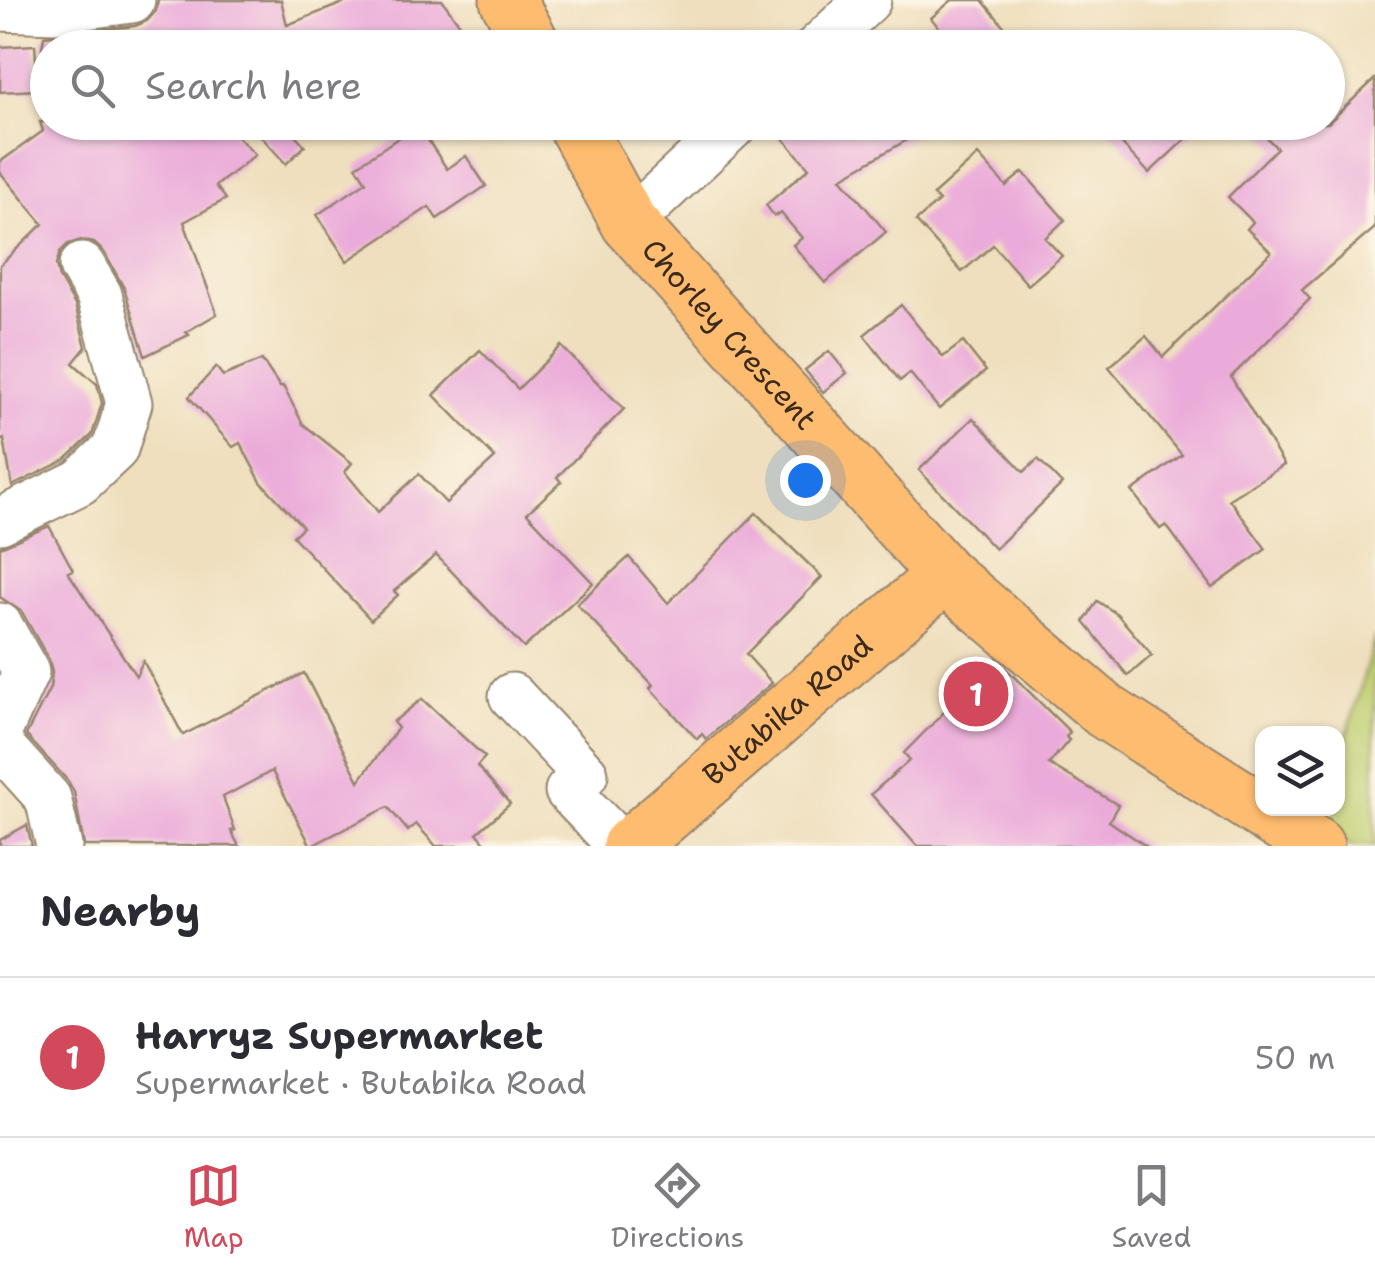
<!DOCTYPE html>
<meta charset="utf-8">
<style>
:root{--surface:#fff;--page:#f7f7f7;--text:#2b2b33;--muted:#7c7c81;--line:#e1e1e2;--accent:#d1495b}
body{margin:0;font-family:"Shantell Sans",sans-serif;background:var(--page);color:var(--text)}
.controls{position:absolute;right:30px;bottom:30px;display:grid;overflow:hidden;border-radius:20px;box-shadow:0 2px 8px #0004}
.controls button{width:90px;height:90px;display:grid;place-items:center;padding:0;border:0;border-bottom:2px solid var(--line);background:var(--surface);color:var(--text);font:50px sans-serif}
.you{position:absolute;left:805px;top:480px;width:35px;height:35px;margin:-25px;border:8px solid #fff;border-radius:50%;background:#1a73e8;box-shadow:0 0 0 15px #1a73e833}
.badge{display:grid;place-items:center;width:65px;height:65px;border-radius:50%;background:var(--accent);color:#fff;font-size:32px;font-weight:700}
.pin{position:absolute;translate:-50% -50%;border:5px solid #fff;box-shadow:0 2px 10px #0006}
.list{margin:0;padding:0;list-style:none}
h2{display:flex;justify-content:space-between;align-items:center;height:130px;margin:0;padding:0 40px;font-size:42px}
h2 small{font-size:32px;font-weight:400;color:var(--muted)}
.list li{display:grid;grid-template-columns:65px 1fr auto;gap:30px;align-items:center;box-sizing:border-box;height:160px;padding:0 40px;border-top:2px solid var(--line)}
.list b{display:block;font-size:38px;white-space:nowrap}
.list p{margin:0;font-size:32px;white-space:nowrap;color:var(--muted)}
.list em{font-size:32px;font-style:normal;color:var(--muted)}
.icon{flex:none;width:55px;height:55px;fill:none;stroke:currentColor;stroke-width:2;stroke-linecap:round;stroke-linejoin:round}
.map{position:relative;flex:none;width:1375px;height:846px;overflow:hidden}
.search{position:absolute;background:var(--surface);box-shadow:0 2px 8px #0004;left:30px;right:30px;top:30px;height:110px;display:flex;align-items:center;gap:25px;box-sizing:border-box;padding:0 35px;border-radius:55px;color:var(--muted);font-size:38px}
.sheet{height:290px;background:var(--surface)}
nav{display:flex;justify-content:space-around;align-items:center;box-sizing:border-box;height:140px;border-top:2px solid var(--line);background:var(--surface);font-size:28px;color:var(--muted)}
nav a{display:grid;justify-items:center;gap:5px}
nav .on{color:var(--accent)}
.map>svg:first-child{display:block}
.green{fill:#bfce70;stroke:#7d7c47;stroke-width:2.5}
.building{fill:#ebabda}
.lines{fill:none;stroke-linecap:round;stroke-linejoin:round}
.minor-casing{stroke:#95846e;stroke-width:49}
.major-casing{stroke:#95846e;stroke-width:59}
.minor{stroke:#fff;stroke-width:45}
.major{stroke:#febc70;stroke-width:55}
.labels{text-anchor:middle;stroke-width:9;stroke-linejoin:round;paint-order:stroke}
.street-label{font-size:30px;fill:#3b2a1e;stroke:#fcf5e5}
</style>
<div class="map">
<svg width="1375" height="846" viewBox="0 0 1375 846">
<rect width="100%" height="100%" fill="#fcf5e5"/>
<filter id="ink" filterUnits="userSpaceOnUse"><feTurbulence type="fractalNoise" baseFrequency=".01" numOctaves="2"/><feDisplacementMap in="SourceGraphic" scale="20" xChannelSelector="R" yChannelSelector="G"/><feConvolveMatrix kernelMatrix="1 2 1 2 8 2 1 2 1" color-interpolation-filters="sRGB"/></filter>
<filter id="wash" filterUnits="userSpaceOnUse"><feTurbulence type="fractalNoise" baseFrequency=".0048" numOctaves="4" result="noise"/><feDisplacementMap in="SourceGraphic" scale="40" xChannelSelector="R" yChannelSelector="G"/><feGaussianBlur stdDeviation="2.25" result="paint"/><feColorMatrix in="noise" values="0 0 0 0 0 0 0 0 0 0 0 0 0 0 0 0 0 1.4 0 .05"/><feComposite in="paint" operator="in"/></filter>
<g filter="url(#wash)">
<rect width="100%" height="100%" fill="#efdfbe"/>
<polygon class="green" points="1375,637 1375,846 1352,846 1319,832 1326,809 1338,808 1338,768"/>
<g id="blocks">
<g class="building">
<polygon points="158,0 281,0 287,25 351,0 442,0 477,48 42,48 44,36 135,26 147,21 156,11"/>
<polygon points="952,0 982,0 1022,48 956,48 931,18"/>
<polygon points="35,45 38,90 0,92 0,47"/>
<polygon points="1375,79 1375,228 1302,290 1310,299 1231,377 1284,465 1229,499 1266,549 1212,588 1166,525 1160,529 1132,491 1182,455 1109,367 1146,336 1163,357 1271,252 1247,229 1253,222 1228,197 1277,148 1252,123 1328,123"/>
<polygon points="40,122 224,122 255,155 216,186 226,199 184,222 217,314 186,332 189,335 145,356 124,288 104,252 94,243 81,240 68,244 60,252 56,265 59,278 75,305 86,347 73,363 97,384 102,403 92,435 65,460 12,486 4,439 0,441 0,265 43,224 0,172 0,162 43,131"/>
<polygon points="248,122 284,122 305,146 286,164"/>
<polygon points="769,122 938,122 841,178 886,232 825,283 793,245 802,238 781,213 774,216 766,205 809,168"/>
<polygon points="1101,122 1204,122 1149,173"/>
<polygon points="418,125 447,169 466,156 486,186 437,219 429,207 347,261 317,215 366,182 356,166"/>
<polygon points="978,155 1006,186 1023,172 1065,220 1045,238 1062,256 1028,285 993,245 962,272 916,221 939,201 933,195"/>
<polygon points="901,305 943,357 963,342 986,371 939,409 910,373 900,381 864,335"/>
<polygon points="561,346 624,409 557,477 561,482 527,513 593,583 524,648 436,555 394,591 398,595 371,620 293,536 303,527 261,482 240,443 233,447 189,397 216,367 223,376 262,360 280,387 283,386 303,424 352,463 345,472 378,512 419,474 446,503 495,458 434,395 480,350 518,389"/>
<polygon points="829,351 847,373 823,392 805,370"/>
<polygon points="973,418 1024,472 1038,459 1062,484 995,549 919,470"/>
<polygon points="756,513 822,577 746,654 772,683 706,739 702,734 697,739 650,688 653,685 577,604 629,557 668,603"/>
<polygon points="49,526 73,570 68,572 136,676 143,661 183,735 304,673 359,781 398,728 393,722 422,699 485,757 477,766 510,804 477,833 488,846 436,846 416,824 408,831 388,807 311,846 272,771 223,797 235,830 231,831 239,846 84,846 74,792 68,781 26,735 50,688 52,672 49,660 22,612 0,597 0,547"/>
<polygon points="1097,601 1117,614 1152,655 1128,676 1084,622"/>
<polygon points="996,659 1070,732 1066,737 1069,740 1049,764 1118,805 1109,821 1146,846 917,846 871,794 910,760 904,753"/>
<polygon points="27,825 32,846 0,846 0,840"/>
</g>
</g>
</g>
<g filter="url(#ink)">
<use href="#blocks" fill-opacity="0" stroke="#95846e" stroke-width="2.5"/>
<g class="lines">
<defs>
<g id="minor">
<polyline points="0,8 55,10 132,0"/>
<polyline points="817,48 868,0"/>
<polyline points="629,223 737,122"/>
<polyline points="0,521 80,482 115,449 129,403 99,295 82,266"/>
<polyline points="0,626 26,672 0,729"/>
<polyline points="512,696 585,774 568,791 621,846"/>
<polyline points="0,745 48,798 59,846"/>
</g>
<g id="major">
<polyline points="508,0 534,48"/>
<path id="s1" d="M574,122L629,223L945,575L1105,711L1316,846"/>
<path id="s2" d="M630,846L945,575"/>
</g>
</defs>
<use href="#minor" class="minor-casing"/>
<use href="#major" class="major-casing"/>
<use href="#minor" class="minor"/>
<use href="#major" class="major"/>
</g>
</g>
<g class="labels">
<g class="street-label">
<text dy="10" stroke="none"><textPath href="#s1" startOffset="265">Chorley Crescent</textPath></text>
<text dy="10" stroke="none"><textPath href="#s2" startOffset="208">Butabika Road</textPath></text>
</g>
</g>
</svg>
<div class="controls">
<button><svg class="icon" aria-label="layers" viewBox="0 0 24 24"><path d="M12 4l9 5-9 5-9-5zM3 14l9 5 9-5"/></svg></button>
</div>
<div class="you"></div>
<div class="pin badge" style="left:976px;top:694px">1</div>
<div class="search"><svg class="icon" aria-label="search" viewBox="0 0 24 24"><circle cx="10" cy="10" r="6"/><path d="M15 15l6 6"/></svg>Search here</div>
</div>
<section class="sheet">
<h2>Nearby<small></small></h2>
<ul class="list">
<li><span class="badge">1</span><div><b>Harryz Supermarket</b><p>Supermarket · Butabika Road</p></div><em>50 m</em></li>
</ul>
</section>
<nav>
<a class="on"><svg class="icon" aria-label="map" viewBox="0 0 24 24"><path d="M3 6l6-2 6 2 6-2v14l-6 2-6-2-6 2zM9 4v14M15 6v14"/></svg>Map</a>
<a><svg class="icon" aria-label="directions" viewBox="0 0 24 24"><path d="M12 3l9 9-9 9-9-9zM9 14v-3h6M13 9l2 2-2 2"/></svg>Directions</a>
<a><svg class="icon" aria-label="saved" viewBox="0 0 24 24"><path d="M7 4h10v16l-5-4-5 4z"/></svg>Saved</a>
</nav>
